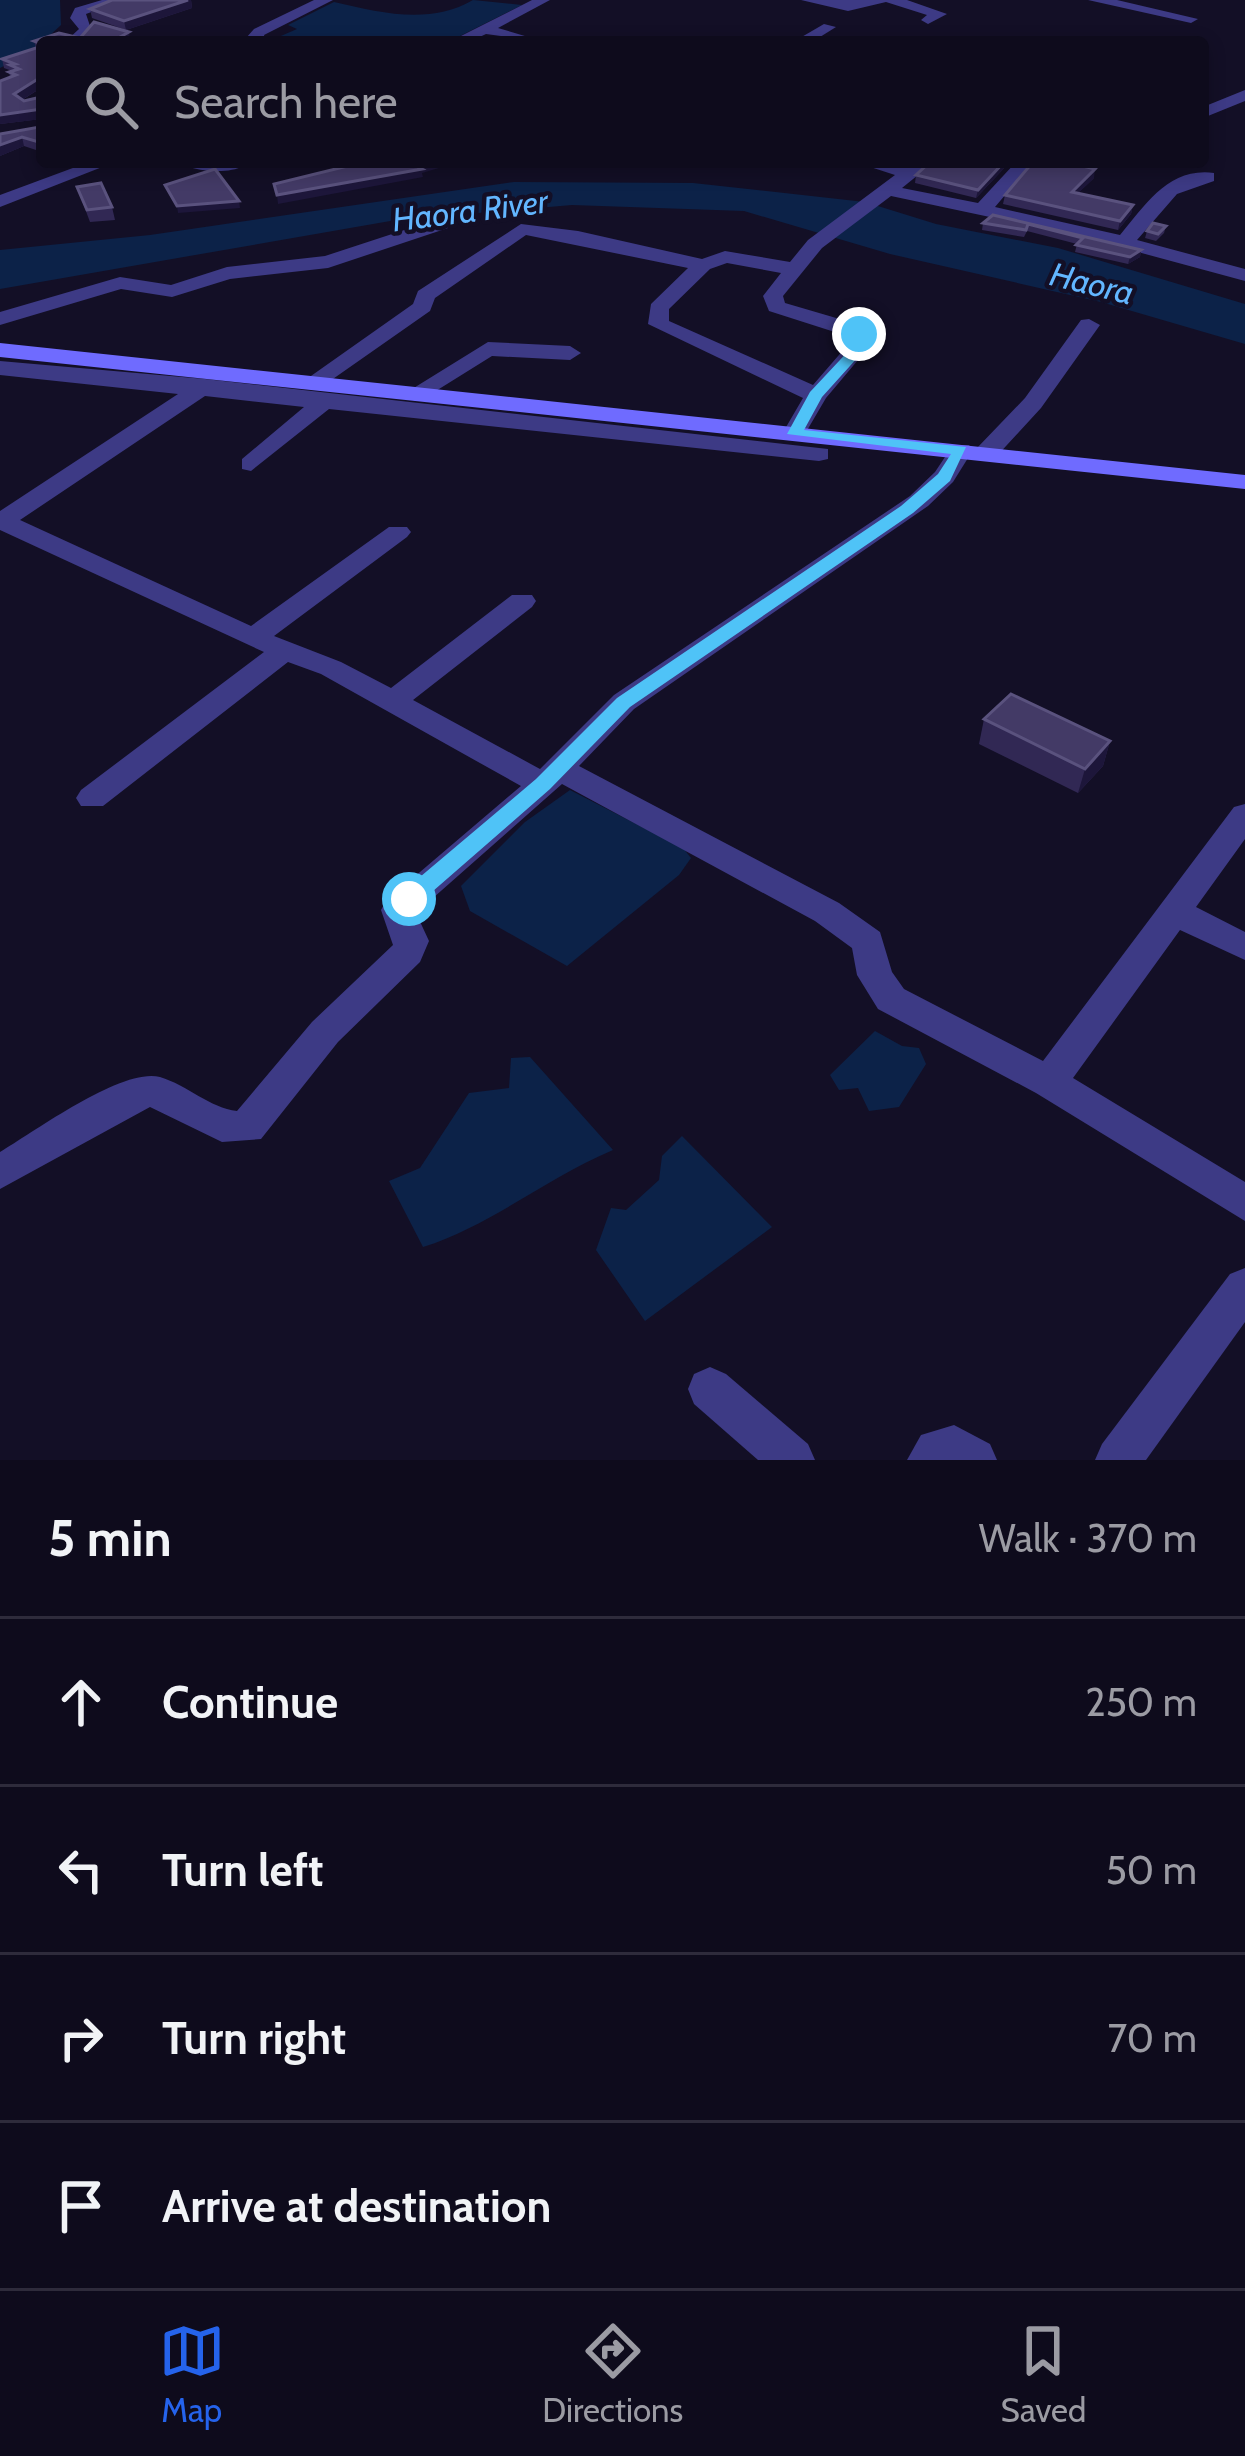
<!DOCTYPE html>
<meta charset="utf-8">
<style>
:root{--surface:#0e0b1c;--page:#1c1929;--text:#f1f3f6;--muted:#9b9ba3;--line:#2e2b3b;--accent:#2563eb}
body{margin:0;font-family:Cabin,sans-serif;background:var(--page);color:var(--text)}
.stop{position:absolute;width:36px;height:36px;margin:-27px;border:9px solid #4fc3f7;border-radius:50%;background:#fff}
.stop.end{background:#4fc3f7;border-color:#fff;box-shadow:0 3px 12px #0008}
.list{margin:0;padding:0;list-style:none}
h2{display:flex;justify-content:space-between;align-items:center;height:156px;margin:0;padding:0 48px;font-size:51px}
h2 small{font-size:39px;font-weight:400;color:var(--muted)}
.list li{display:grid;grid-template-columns:78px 1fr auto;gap:36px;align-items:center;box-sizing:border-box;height:168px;padding:0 48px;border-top:3px solid var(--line)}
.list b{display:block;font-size:45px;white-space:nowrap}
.list em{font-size:39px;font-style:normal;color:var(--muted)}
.icon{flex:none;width:66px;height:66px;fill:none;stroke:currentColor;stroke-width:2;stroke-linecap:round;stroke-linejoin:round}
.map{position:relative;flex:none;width:1245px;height:1460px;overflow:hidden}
.search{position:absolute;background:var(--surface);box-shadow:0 6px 18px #0003;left:36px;right:36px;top:36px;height:132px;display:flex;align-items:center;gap:30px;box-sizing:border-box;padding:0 42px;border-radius:12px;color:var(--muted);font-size:45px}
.sheet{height:828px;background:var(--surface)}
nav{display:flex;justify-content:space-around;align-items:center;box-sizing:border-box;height:168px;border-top:3px solid var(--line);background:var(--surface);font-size:33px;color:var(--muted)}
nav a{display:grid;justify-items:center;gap:6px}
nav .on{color:var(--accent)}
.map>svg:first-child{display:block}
.water{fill:#0c2248}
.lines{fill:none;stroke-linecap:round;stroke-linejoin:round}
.minor{fill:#3d3a85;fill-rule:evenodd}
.secondary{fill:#6f6bff;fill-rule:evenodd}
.wall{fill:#312854;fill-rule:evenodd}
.shaded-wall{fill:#1d163a}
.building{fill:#433a66;stroke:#5a527e;stroke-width:3;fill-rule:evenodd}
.route{fill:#4fc3f7}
.labels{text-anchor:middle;stroke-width:9;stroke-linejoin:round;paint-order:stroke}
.far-water-label{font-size:33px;font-style:italic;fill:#62b6ff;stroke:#130f26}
</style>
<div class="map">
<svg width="1245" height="1460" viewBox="0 0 1245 1460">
<rect width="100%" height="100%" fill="#130f26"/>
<g class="water">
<polygon points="0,0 60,0 61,25 33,51 0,68"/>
<path d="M473,0L522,5L448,42L274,39L297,29L288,25L334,2C381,13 430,25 473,0Z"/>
<polygon points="514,182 693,183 865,202 936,224 1058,248 1245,304 1245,344 1101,302 890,254 744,211 572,205 396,220 0,289 0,250 150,235"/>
<polygon points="570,790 683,848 691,858 679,875 567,966 470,911 461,886 525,822"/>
<polygon points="875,1031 902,1046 919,1048 926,1064 899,1107 869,1111 858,1088 839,1090 830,1075"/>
<path d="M530,1057L613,1150C546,1178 492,1225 423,1247L389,1181L420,1168L469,1093L509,1088L511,1058Z"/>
<polygon points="682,1136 772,1227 645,1321 596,1250 611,1208 626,1210 659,1180 662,1156"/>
</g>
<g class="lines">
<g class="minor">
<polygon points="102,0 124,0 86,14 92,32 82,42 65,42 79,29 70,18 75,8"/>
<polygon points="314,0 333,0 264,35 266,42 246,38 254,29"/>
<polygon points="532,0 550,0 498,28 545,42 486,34 469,42 449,42"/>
<polygon points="801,0 907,0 947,14 928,24 921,20 927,15 886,2 848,11"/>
<polygon points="1088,0 1117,0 1198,19 1191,23"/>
<polygon points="824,24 836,27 812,42 793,42"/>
<polygon points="1245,90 1245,101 1203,118 1203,107"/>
<polygon points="89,162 115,162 0,207 0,195"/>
<path d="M177,162H240L243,166C228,175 191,171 177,162Z"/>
<path d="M855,162L906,167L914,162H934L902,188L978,203L1016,162H1033L995,207L1120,235C1146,204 1169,167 1214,173V181L1177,194L1137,240L1245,269V281L1075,235L891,196L822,248L783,296L785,303L860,325L874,341L826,398L802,439L794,441L782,434L803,398L648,324L651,304L688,268L526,235L435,298L430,311L320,388H304L301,383L413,304L418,291L521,224L578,231L702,259L725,251L790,262L808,240L895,175ZM727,263L781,273L763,296L769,311L844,335L851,341L813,385L669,321V309L710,269Z"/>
<polygon points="447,216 454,218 454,226 328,268 230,279 172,297 121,289 0,325 0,312 120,277 171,285 227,267 325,256"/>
<polygon points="1089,319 1100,325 1041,408 995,458 977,458 977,448 1025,398 1081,320"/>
<polygon points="488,342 570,346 581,353 570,360 492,356 423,399 415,401 404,394"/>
<path d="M0,361L205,379L828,449V459L819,461L329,409L251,471L242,469V459L304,407L205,396L20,520L251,626L389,527H407L411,532L407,537L274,636L341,662L391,688L512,595H532L536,601L532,607L413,700L540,769L614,695L910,496L935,472L953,445H969L973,450L953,482L928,506L634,709L579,766L839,903L880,932L892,972L904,989L1043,1061L1234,807L1245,804V839L1196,907L1245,932V960L1180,930L1073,1078L1245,1182V1221L1036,1093L878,1009L857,975L852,948L815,921L562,784L416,913L429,941L420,962L338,1042L261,1139L222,1142L150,1107L0,1189V1152C34,1132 122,1067 160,1077C187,1085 210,1108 237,1111L312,1022L393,945L381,910L386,901L521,786L321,674L288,662L103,806H81L76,798L81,790L264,652L0,530V511L178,394L0,375Z"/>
<polygon points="1245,1268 1245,1322 1146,1460 1095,1460 1102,1444 1230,1274"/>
<polygon points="710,1367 726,1374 808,1444 815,1460 758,1460 694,1404 688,1389 694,1374"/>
<polygon points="954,1425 990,1444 997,1460 907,1460 921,1435"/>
</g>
<polygon class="secondary" points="0,343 1245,475 1245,489 0,357"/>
</g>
<g class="wall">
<polygon points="112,0 191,0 192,8 126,30 92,18 90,9"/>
<path d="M34,41H130L42,42V152L24,146L0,156V134L40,127L41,119L0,124V81L10,77L9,72L12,71L4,68L2,59L36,48ZM41,88V97L24,101L22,100Z"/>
<polygon points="685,162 717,162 708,167"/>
<polygon points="930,162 1008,162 1007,165 976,198 915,183 916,175"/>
<polygon points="1094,178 1078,193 1133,205 1131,214 1118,230 1003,204 1005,195"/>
<polygon points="77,187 112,207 115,220 90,222"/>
<polygon points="993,215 1141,250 1140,257 1128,264 1075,252 1077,244 1027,231 1024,237 982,230 983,223"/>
<polygon points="1166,226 1164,233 1156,241 1145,238 1147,231"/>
<polygon points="984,719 1110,741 1103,766 1078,793 979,744"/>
</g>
<g class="shaded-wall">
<polygon points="188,0 191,0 192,8 126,30 124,21"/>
<polygon points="129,32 130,41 128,42 111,42"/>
<polygon points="41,77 42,87 17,103 14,94"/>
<polygon points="42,109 42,119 0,124 0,115"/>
<polygon points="22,137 24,146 0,156 0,145"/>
<polygon points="429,162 459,162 422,173 423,177 278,204 277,195"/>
<polygon points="1004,162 1008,162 1007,165 976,198 978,190"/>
<polygon points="1095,169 1094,178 1070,201 1072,192"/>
<polygon points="239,201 240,208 178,213 177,206"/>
<polygon points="1133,205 1131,214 1118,230 1120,221"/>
<polygon points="1141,250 1140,257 1128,264 1130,257"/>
<polygon points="1110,741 1103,766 1078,793 1085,769"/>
</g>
<g class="building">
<polygon points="112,0 188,0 124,21 90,9"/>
<polygon points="94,22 129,32 111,42 42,42 42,44 34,41 59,33 80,38"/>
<path d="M42,46V109L0,115V81L16,75L9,72L19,69L10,65L15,64L2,59ZM41,77V97L24,101L14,94Z"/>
<polygon points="42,114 42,143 22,137 0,145 0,134 40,127"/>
<polygon points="364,162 429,162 416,166 422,169 277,195 274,184"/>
<polygon points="930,162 1004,162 978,190 916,175"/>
<polygon points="1033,162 1066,162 1095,169 1072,192 1133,205 1120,221 1005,195"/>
<polygon points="215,169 239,201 177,206 165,185"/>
<polygon points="101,183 112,207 87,210 77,187"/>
<polygon points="993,215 1141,250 1130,257 1076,245 1083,238 1028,224 1026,230 983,223"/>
<polygon points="1153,223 1166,226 1158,234 1147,231"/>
<polygon points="1011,694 1110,741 1085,769 984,719"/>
</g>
<polygon class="route" points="854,331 864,331 868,346 822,397 804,430 966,447 950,481 913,513 630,707 550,789 417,905 401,905 401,893 536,779 617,698 901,506 938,474 951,454 787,434 810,392 854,345"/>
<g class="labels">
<g class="far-water-label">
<text transform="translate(470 210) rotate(-7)" y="12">Haora River</text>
<text transform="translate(1092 283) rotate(14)" y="12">Haora</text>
</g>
</g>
</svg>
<div class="stop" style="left:409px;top:899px"></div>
<div class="stop end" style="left:859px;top:334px"></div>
<div class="search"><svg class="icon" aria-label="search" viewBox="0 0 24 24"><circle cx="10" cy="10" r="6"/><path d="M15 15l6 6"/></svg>Search here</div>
</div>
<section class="sheet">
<h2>5 min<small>Walk · 370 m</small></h2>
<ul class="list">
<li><svg class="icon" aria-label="ahead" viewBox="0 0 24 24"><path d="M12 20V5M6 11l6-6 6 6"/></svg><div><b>Continue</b></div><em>250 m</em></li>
<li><svg class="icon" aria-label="left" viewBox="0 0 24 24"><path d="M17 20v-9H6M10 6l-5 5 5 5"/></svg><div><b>Turn left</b></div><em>50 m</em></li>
<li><svg class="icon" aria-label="right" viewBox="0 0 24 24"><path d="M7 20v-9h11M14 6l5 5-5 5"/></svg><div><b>Turn right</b></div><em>70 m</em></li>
<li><svg class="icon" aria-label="arrive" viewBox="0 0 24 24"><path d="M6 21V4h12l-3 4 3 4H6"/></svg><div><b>Arrive at destination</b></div></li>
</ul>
</section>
<nav>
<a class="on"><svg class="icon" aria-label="map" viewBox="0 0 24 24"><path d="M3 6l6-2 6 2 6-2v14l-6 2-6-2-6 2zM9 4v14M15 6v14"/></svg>Map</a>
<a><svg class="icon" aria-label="directions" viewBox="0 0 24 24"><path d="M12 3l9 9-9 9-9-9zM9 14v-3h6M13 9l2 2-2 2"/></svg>Directions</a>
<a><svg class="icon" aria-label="saved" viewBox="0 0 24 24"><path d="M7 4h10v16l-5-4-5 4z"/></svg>Saved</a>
</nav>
